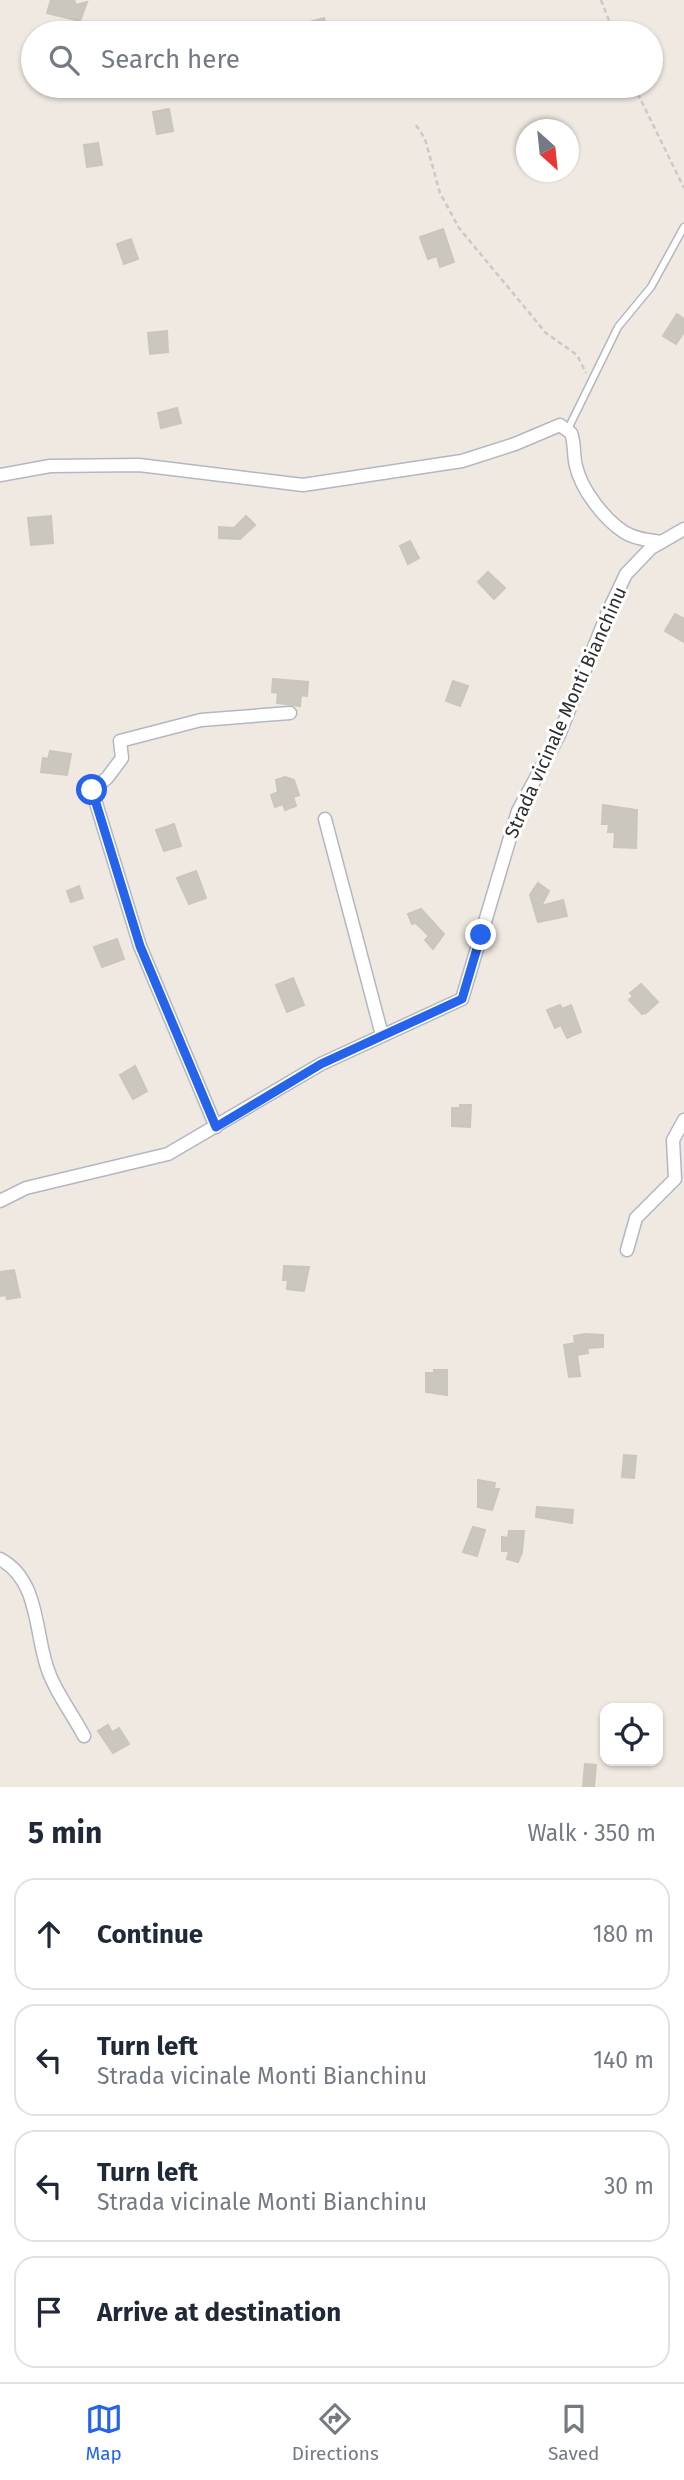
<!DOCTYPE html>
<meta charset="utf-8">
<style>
:root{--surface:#fff;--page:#f2f2f3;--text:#1f2937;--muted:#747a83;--line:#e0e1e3;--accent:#2563eb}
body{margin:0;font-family:"Fira Sans",sans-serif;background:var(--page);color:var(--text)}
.controls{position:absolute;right:21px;bottom:21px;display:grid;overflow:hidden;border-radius:14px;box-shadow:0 2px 5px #0004}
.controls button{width:63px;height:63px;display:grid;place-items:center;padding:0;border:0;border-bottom:2px solid var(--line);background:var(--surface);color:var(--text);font:35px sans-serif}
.compass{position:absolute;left:516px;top:119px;width:63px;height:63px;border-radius:50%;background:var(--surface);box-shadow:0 2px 5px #0004;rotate:153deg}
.stop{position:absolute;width:21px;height:21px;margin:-16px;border:5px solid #2563eb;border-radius:50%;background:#fff}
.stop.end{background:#2563eb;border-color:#fff;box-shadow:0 2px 7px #0008}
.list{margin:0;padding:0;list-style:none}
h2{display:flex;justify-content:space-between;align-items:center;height:91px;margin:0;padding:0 28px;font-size:30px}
h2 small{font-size:23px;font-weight:400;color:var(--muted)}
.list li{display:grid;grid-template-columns:46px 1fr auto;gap:21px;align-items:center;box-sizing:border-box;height:112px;margin:0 14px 14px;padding:0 14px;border:2px solid var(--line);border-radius:21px}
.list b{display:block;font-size:26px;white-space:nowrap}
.list p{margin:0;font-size:23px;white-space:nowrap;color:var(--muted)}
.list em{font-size:23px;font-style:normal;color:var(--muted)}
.icon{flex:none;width:38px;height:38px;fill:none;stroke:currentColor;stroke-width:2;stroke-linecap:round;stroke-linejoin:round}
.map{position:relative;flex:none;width:684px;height:1787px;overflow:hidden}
.search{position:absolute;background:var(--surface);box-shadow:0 2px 5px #0004;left:21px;right:21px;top:21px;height:77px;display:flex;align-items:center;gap:18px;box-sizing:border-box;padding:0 24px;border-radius:38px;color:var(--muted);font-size:26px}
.sheet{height:595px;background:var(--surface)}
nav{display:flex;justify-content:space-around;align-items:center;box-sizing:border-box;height:98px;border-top:2px solid var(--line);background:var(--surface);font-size:19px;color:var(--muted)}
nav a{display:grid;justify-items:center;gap:4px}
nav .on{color:var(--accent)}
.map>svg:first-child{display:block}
.building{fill:#cbc7bf;stroke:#cbc5ba;stroke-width:2}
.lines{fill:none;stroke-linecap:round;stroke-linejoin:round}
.lane-casing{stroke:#b4b7c1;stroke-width:9}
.street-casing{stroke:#b4b7c1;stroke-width:15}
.path{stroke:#c9c9c9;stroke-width:2.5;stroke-dasharray:5 3.5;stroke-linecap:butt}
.lane{stroke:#fff;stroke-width:6}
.street{stroke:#fff;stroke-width:12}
.route{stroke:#2563eb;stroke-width:9}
.labels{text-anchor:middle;stroke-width:6;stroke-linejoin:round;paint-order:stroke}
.street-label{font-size:19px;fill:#2e2e2e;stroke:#fff}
</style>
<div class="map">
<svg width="684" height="1787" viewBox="0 0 684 1787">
<rect width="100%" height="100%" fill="#efe9e1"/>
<g class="building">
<polygon points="51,0 74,0 76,5 87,2 80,21 47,13"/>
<polygon points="324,18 328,33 306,33 303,24"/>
<polygon points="169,109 173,131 157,134 153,112"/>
<polygon points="98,143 102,165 87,167 84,145"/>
<polygon points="443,229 454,262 440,267 437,256 428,259 420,237"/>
<polygon points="131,239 138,259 124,264 117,244"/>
<polygon points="677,314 684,319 684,332 676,344 663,336"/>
<polygon points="167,331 168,352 150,354 148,333"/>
<polygon points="177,408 181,423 161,428 158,413"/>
<polygon points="51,516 53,543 31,545 28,518"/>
<polygon points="246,516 255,525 240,539 219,538 219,527 234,528"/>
<polygon points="410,541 419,558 408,564 400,546"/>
<polygon points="488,572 505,588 494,599 478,582"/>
<polygon points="675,614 684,619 684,642 665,631"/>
<polygon points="273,679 308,682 307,696 301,695 300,706 277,703 278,693 272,692"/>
<polygon points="453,681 468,686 460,706 446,701"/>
<polygon points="50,751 71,754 67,775 41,772 43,758 48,759"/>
<polygon points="285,777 294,780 299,795 293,797 296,806 285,810 283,804 275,807 271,795 278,792 276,780"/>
<polygon points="603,805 637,810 636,848 614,847 615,832 608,832 609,824 602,824"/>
<polygon points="174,824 181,846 164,851 156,830"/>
<polygon points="196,871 206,898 189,904 177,878"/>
<polygon points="538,883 549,891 541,906 563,900 567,916 538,922 530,895"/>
<polygon points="79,886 83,898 71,902 67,891"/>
<polygon points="421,909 444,934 433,949 425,940 429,936 416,923 412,924 408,914"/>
<polygon points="117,939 124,959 102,967 94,947"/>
<polygon points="293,978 304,1005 287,1012 276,985"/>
<polygon points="641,984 658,1002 646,1013 642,1014 629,1000 633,996 630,993"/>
<polygon points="560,1005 562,1009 571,1005 581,1032 567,1038 561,1025 555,1028 547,1010"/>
<polygon points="135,1066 147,1091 133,1099 120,1075"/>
<polygon points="460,1105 471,1105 470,1127 452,1126 452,1108 460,1108"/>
<polygon points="284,1266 309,1267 304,1291 287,1289 288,1280 283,1280"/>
<polygon points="14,1270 20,1297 7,1299 6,1295 0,1296 0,1272"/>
<polygon points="585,1334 603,1335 603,1347 587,1348 588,1353 577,1355 580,1376 569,1377 564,1345 575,1343 574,1336"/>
<polygon points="434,1370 447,1370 447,1395 426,1392 426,1373 434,1373"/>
<polygon points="624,1455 636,1456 634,1478 622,1477"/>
<polygon points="478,1480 495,1483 494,1489 499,1489 492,1510 478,1507"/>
<polygon points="537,1507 573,1510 572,1523 536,1517"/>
<polygon points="473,1527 485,1530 477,1556 463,1552"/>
<polygon points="509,1531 524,1531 522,1552 518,1562 507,1559 509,1551 502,1551 502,1537 508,1538"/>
<polygon points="108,1725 112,1732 119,1728 129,1744 113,1753 98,1731"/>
<polygon points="585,1764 596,1765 594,1787 583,1787"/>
</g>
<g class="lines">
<defs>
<polyline id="lane" points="568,429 618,327 651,287 684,227"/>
<g id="street">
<path d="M0,475L50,466L139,465L303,485L462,461L515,444L560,425L571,433C575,443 573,455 576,466C581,489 604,519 624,532C635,539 649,540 662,542"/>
<polyline points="325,819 382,1035"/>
<polyline points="216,1127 140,946 92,790 107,778 122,758 120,741 201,720 290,713"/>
<polyline points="0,1201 26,1188 168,1154 321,1064 462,999 518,811 559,735 608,612 626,574 651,548 684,529"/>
<polyline points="627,1250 636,1218 675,1179 673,1140 684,1120"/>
<path d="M0,1559C38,1579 35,1629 46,1664C53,1689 72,1713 84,1736"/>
</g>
</defs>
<use href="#lane" class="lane-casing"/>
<use href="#street" class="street-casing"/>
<g class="path">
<polyline points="601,0 614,33"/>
<polyline points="634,86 684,188"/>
<polyline points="416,125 425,139 440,193 459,228 546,333 577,355 586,373"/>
</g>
<use href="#lane" class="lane"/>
<use href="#street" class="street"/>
</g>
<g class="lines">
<polyline class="route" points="92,790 140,946 216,1127 321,1064 462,999 481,935"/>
</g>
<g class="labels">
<g class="street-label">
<text transform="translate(565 712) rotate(-66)" y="7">Strada vicinale Monti Bianchinu</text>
</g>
</g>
</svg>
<div class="controls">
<button><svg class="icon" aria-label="locate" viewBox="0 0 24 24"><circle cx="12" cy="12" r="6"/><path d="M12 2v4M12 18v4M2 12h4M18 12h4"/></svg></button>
</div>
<svg class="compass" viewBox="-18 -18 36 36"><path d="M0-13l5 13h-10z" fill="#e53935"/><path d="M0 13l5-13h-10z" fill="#747a83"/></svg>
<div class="stop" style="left:92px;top:790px"></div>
<div class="stop end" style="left:481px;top:935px"></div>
<div class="search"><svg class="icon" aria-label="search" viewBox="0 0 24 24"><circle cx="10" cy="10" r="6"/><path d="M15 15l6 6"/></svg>Search here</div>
</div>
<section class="sheet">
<h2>5 min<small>Walk · 350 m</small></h2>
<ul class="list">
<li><svg class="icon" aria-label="ahead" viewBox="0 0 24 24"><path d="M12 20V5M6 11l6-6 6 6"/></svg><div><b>Continue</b></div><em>180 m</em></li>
<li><svg class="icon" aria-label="left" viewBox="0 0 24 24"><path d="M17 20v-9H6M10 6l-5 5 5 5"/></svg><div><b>Turn left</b><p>Strada vicinale Monti Bianchinu</p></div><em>140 m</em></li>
<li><svg class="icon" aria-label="left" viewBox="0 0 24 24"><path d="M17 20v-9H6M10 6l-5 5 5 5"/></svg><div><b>Turn left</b><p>Strada vicinale Monti Bianchinu</p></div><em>30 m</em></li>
<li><svg class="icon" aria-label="arrive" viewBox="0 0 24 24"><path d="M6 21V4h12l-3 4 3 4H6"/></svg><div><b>Arrive at destination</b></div></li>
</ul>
</section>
<nav>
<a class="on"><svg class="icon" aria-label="map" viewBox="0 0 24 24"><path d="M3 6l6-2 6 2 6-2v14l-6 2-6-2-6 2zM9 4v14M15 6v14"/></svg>Map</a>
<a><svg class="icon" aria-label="directions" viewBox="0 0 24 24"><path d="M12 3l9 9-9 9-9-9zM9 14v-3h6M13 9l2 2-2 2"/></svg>Directions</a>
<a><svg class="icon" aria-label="saved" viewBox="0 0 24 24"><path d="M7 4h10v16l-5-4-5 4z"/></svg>Saved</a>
</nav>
